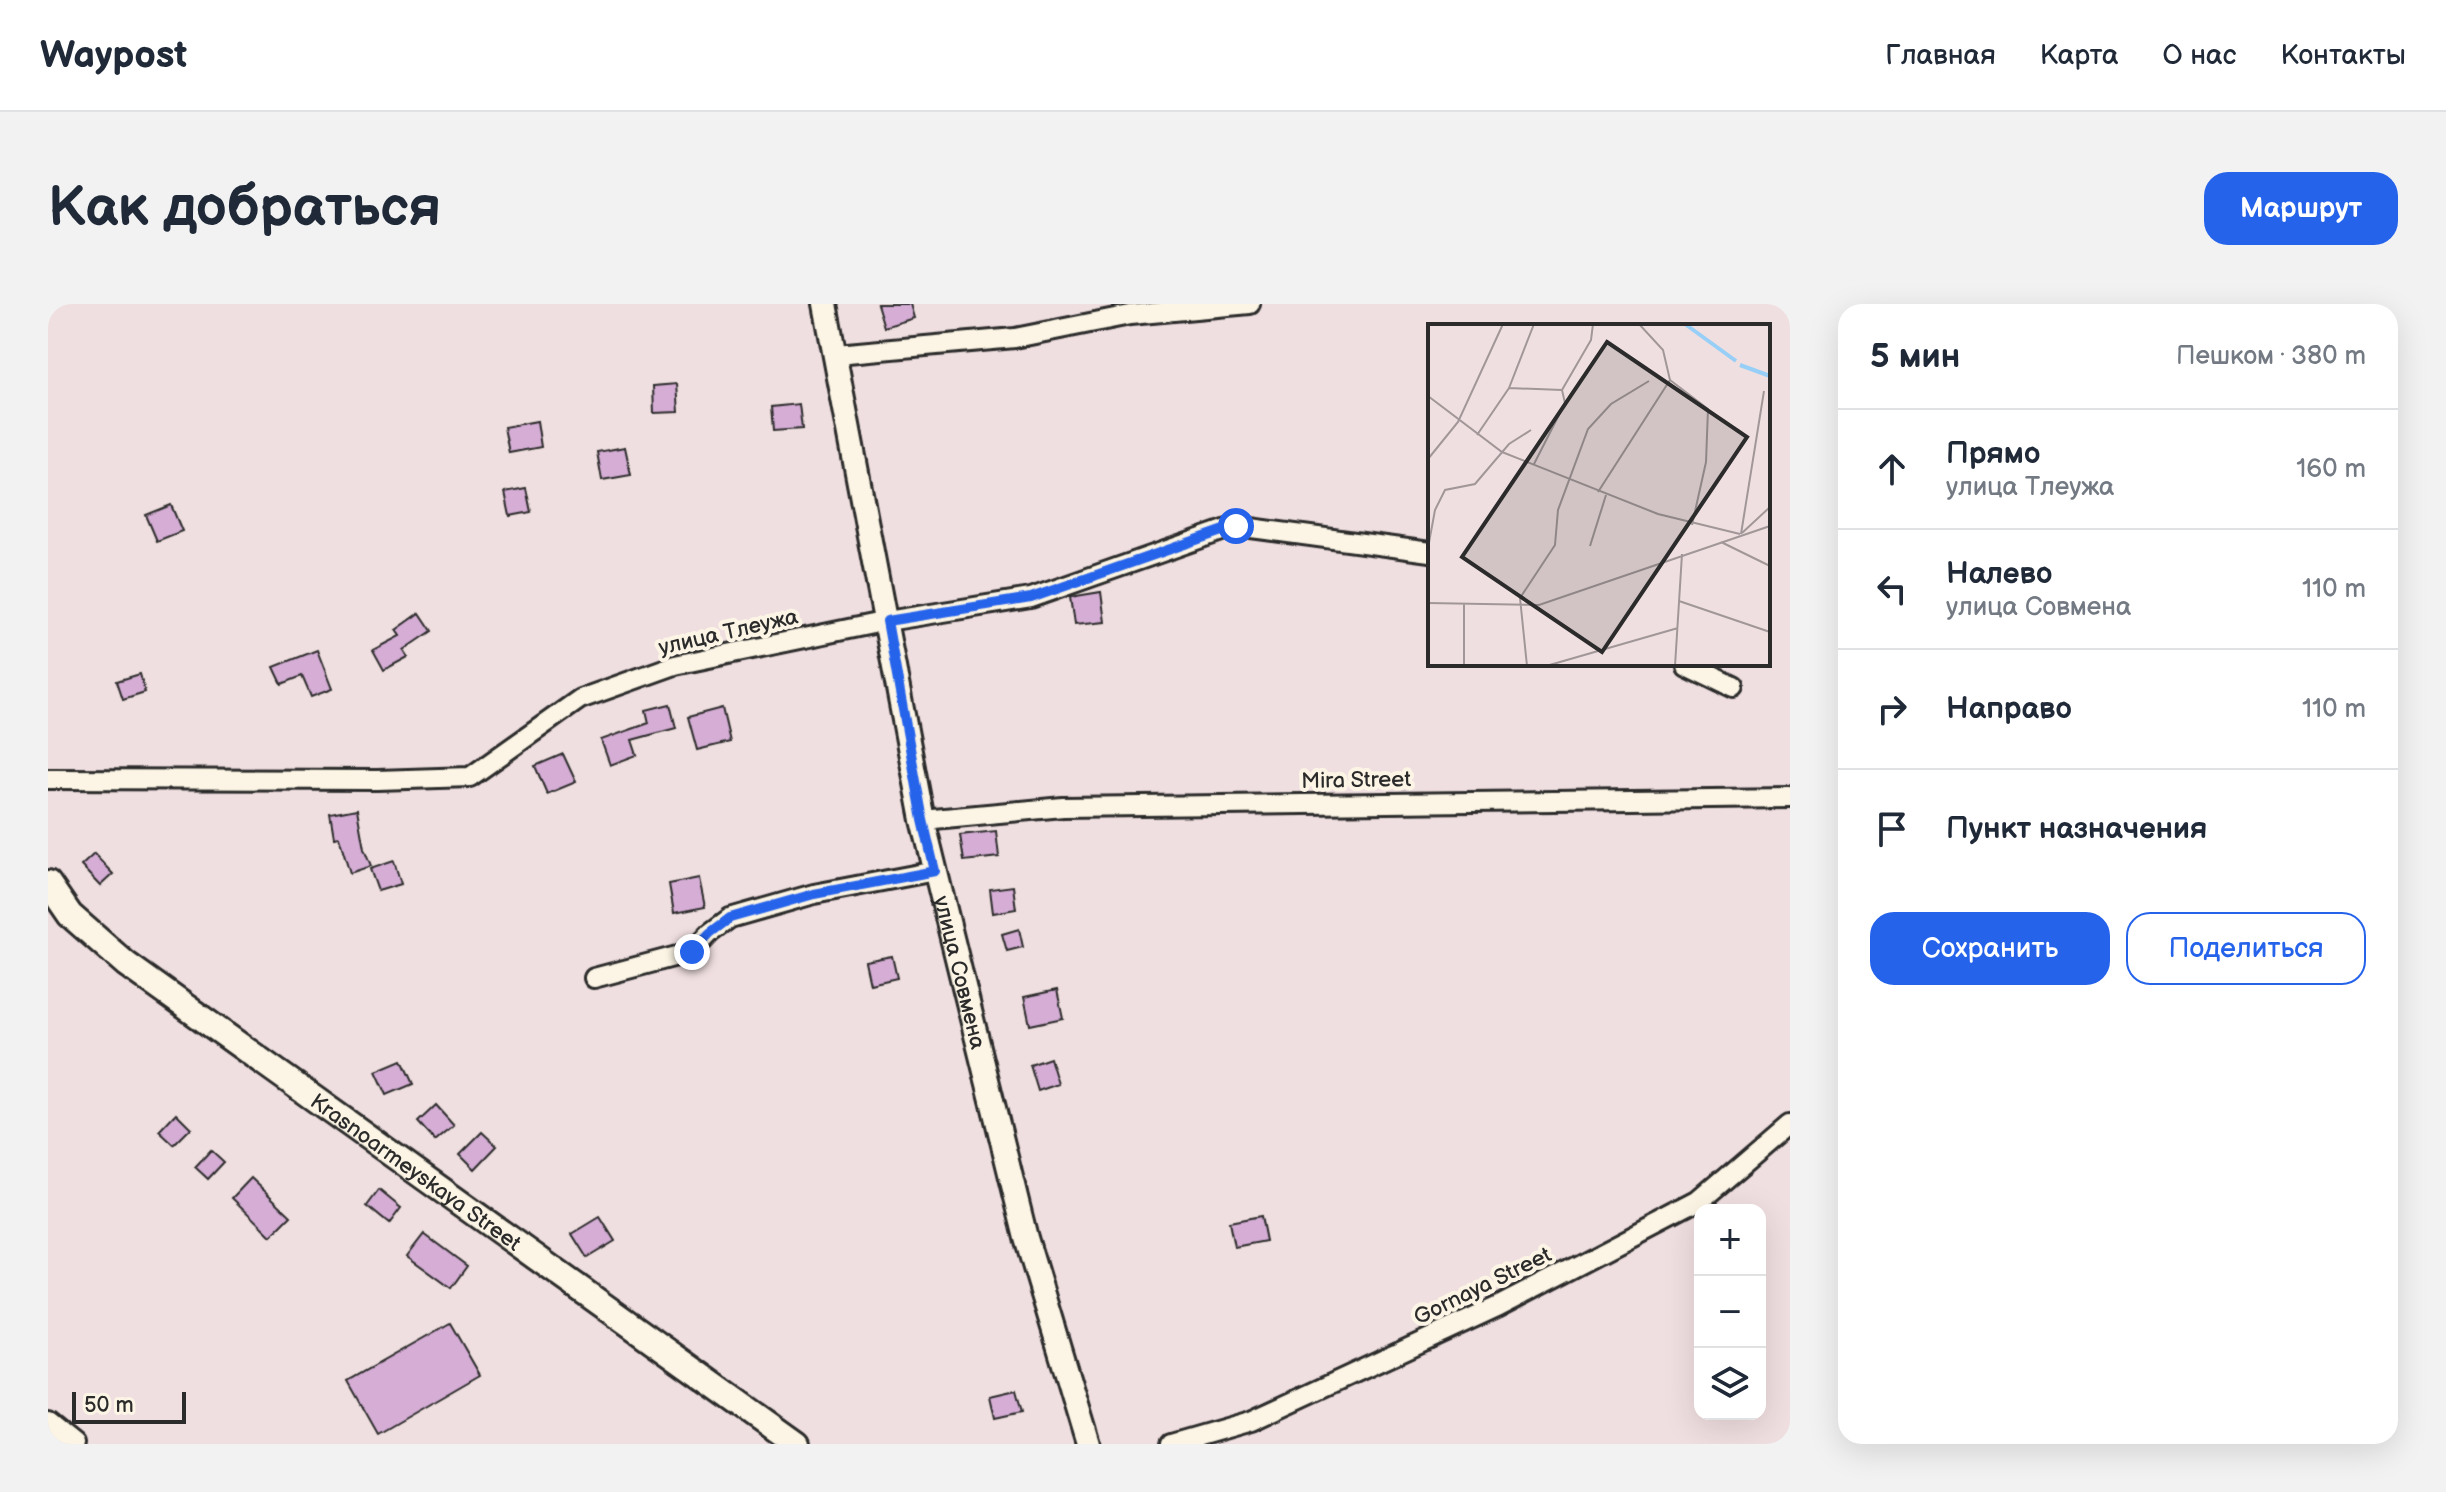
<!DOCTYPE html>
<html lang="ru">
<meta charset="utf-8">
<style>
:root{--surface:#fff;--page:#f2f2f3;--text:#1f2937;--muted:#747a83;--line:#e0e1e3;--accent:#2563eb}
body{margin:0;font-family:"Balsamiq Sans",sans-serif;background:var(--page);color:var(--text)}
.controls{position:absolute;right:24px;bottom:24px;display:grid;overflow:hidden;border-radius:16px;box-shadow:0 8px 32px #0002}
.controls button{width:72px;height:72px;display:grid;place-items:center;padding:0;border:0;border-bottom:2px solid var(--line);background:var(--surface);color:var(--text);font:40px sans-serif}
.scale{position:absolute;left:24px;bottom:20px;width:114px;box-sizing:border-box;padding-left:8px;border:4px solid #2b2b2b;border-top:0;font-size:22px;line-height:28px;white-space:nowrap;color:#2b2b2b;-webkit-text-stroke:6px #fcf5e5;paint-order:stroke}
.stop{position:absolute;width:24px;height:24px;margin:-18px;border:6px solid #2563eb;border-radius:50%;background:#fff}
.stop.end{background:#2563eb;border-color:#fff;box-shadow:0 2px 8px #0008}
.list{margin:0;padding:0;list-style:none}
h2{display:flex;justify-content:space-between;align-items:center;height:104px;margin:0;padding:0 32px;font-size:34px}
h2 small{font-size:26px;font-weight:400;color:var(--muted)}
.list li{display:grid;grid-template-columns:52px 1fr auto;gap:24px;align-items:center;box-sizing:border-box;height:120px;padding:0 32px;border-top:2px solid var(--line)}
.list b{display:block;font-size:30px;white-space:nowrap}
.list p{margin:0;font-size:26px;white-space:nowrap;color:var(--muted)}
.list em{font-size:26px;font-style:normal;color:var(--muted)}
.actions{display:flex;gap:16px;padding:24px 32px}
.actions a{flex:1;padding:18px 0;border:2px solid var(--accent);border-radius:24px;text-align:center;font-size:28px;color:var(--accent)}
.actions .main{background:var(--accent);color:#fff}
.icon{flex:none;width:44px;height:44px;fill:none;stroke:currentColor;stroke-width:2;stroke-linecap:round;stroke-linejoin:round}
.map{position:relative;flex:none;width:1742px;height:1140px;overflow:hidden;border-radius:24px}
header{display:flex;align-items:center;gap:48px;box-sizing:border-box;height:112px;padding:0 40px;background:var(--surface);border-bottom:2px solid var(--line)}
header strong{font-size:38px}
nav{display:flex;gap:44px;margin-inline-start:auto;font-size:28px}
.intro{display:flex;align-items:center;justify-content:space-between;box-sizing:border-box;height:192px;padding:0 48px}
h1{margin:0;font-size:56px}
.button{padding:20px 36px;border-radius:24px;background:var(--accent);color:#fff;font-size:28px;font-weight:700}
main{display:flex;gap:48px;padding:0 48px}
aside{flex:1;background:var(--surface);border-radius:24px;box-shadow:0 8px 32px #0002}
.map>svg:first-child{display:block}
.building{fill:#d5add5;stroke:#2b2b2b;stroke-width:2}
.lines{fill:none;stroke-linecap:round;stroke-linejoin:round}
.minor-casing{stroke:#2b2b2b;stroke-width:24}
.tertiary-casing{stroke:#2b2b2b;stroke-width:28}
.secondary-casing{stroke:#2b2b2b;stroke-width:30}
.minor{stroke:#fcf5e5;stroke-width:18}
.tertiary{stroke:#fcf5e5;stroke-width:22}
.secondary{stroke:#fcf5e5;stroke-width:24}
.route{stroke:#2563eb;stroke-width:10}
.labels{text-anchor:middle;stroke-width:8;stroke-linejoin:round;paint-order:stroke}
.street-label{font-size:22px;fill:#2b2b2b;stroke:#fcf5e5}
.inset-river{fill:none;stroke:#98cff7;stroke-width:4}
.inset-road{fill:none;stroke:#a19798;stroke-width:2}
.view{fill:#2b2b2b;fill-opacity:0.15;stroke:#2b2b2b;stroke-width:4}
.inset-edge{fill:none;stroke:#2b2b2b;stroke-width:4}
</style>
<header>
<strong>Waypost</strong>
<nav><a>Главная</a><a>Карта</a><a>О нас</a><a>Контакты</a></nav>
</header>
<div class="intro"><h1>Как добраться</h1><a class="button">Маршрут</a></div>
<main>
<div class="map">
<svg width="1742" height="1140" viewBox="0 0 1742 1140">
<rect width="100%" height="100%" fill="#f0dfe0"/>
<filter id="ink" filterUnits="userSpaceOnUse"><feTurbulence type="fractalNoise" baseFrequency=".0125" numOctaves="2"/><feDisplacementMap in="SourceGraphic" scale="16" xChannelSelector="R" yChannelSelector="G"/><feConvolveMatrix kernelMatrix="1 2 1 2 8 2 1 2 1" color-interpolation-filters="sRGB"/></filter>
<g filter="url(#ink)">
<g class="building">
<polygon points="829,0 862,0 866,14 836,23"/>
<polygon points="629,80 631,108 606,109 605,82"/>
<polygon points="751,100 754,125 725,127 723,103"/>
<polygon points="489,117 493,143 461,149 456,123"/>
<polygon points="577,143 583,171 554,176 549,148"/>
<polygon points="478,184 483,208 462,212 457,188"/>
<polygon points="123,201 134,227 109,237 98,211"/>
<polygon points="1053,288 1057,318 1026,321 1022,293"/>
<polygon points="372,309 384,327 356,346 360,353 336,366 325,346 352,332 348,326"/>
<polygon points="269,346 284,385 263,393 254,372 234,380 226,363"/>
<polygon points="92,370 97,388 75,395 69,377"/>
<polygon points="622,400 628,424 584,436 589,451 562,461 553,436 601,419 598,406"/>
<polygon points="674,404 682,438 649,446 640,413"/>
<polygon points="515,450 528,478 499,490 487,462"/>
<polygon points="309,505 316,544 323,562 302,569 291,533 286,534 282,510"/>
<polygon points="948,527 951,553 916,557 912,531"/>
<polygon points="46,550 65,570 52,582 33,562"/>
<polygon points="346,557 353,580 330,587 322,565"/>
<polygon points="651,574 657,603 626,609 621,580"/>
<polygon points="965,582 968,605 945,609 942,585"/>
<polygon points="971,625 975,643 959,647 954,630"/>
<polygon points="844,652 849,674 822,680 817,657"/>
<polygon points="1009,686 1015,714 982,721 976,693"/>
<polygon points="1002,754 1010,780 990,787 982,761"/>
<polygon points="354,756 365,780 339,791 328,767"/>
<polygon points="388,801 406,821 387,837 370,818"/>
<polygon points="128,809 143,824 126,841 111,827"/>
<polygon points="434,828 449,842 427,865 412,850"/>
<polygon points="163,846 176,858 160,875 147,863"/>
<polygon points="203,874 243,912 223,932 184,894"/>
<polygon points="331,886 353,904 341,920 319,902"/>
<polygon points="1213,912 1218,937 1186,943 1181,918"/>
<polygon points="552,913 567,937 539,954 524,930"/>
<polygon points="376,930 419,962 403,984 359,952"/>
<polygon points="402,1019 432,1071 330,1130 300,1077"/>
<polygon points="968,1086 974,1108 947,1114 942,1092"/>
</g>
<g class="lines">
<defs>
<g id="minor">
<polyline points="788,50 967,34 1082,11 1202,0"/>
<polyline points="1636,360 1686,384"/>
<polyline points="0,475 329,476 422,473 532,395 627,361 839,317 983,294 1188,222 1382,248"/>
<polyline points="875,516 1015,503 1742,494"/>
<polyline points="546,674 644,648 662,629 682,614 766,590 887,567"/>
<polyline points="0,1119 26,1140"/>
<polyline points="1123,1140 1203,1117 1451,1002 1651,898 1742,820"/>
</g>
<g id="tertiary">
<path id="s1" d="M777,0L875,516L978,934L1040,1140"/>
</g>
<g id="secondary">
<path id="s2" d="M0,579L22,611L78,660L749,1140"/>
</g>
</defs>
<use href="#minor" class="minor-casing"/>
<use href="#tertiary" class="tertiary-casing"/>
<use href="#secondary" class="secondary-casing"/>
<use href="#minor" class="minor"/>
<use href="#tertiary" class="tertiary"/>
<use href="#secondary" class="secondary"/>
</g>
</g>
<g class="lines" filter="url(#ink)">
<polyline class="route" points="644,648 662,629 682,614 766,590 887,567 875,516 839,317 983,294 1188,222"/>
</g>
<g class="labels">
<g class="street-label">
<text transform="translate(680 327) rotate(-13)" y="8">улица Тлеужа</text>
<text transform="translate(1308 475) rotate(-1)" y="8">Mira Street</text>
<text dy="8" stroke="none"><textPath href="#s1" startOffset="682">улица Совмена</textPath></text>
<text dy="8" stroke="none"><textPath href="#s2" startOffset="470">Krasnoarmeyskaya Street</textPath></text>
<text transform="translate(1434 981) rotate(-26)" y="8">Gornaya Street</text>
</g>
</g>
<g transform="translate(1380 20)">
<rect width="342" height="342" fill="#f0dfe0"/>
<path class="inset-river" d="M257,0L308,37M312,41L342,52"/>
<path class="inset-road" d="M211,0L235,26L242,56M242,56L280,85L278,138L264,201M81,64L134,66M0,72L74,128L230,190L312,210M49,111L81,64L106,0M0,135L30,98L75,0M106,140L137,79L134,66L163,16L165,0M170,168L242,56M314,209L342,183M313,210L336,67M293,218L342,242M162,222L178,171M0,224L7,186L17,166L47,160L81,120L103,106M251,277L342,308M0,279L111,281L342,202M36,280V342M99,342L92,274L127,221L130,186L160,105L183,80L221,57M118,342L250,304M247,342L254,230"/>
<path class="view" d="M179,18L319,113L174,328L34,233Z"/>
<rect width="342" height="342" class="inset-edge"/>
</g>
</svg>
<div class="controls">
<button>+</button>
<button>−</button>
<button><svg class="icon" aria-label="layers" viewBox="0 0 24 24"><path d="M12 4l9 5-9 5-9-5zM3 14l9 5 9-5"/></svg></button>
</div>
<div class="scale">50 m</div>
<div class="stop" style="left:1188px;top:222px"></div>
<div class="stop end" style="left:644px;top:648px"></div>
</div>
<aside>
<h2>5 мин<small>Пешком · 380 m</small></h2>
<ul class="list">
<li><svg class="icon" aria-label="ahead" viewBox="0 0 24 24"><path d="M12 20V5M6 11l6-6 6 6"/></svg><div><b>Прямо</b><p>улица Тлеужа</p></div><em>160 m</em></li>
<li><svg class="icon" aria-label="left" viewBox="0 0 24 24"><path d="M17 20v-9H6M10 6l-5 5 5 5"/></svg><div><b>Налево</b><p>улица Совмена</p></div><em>110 m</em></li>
<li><svg class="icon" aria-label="right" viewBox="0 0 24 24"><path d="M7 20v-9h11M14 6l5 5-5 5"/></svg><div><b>Направо</b></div><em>110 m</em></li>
<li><svg class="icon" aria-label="arrive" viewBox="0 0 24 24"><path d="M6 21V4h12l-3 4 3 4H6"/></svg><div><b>Пункт назначения</b></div></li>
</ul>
<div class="actions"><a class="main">Сохранить</a><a>Поделиться</a></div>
</aside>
</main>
